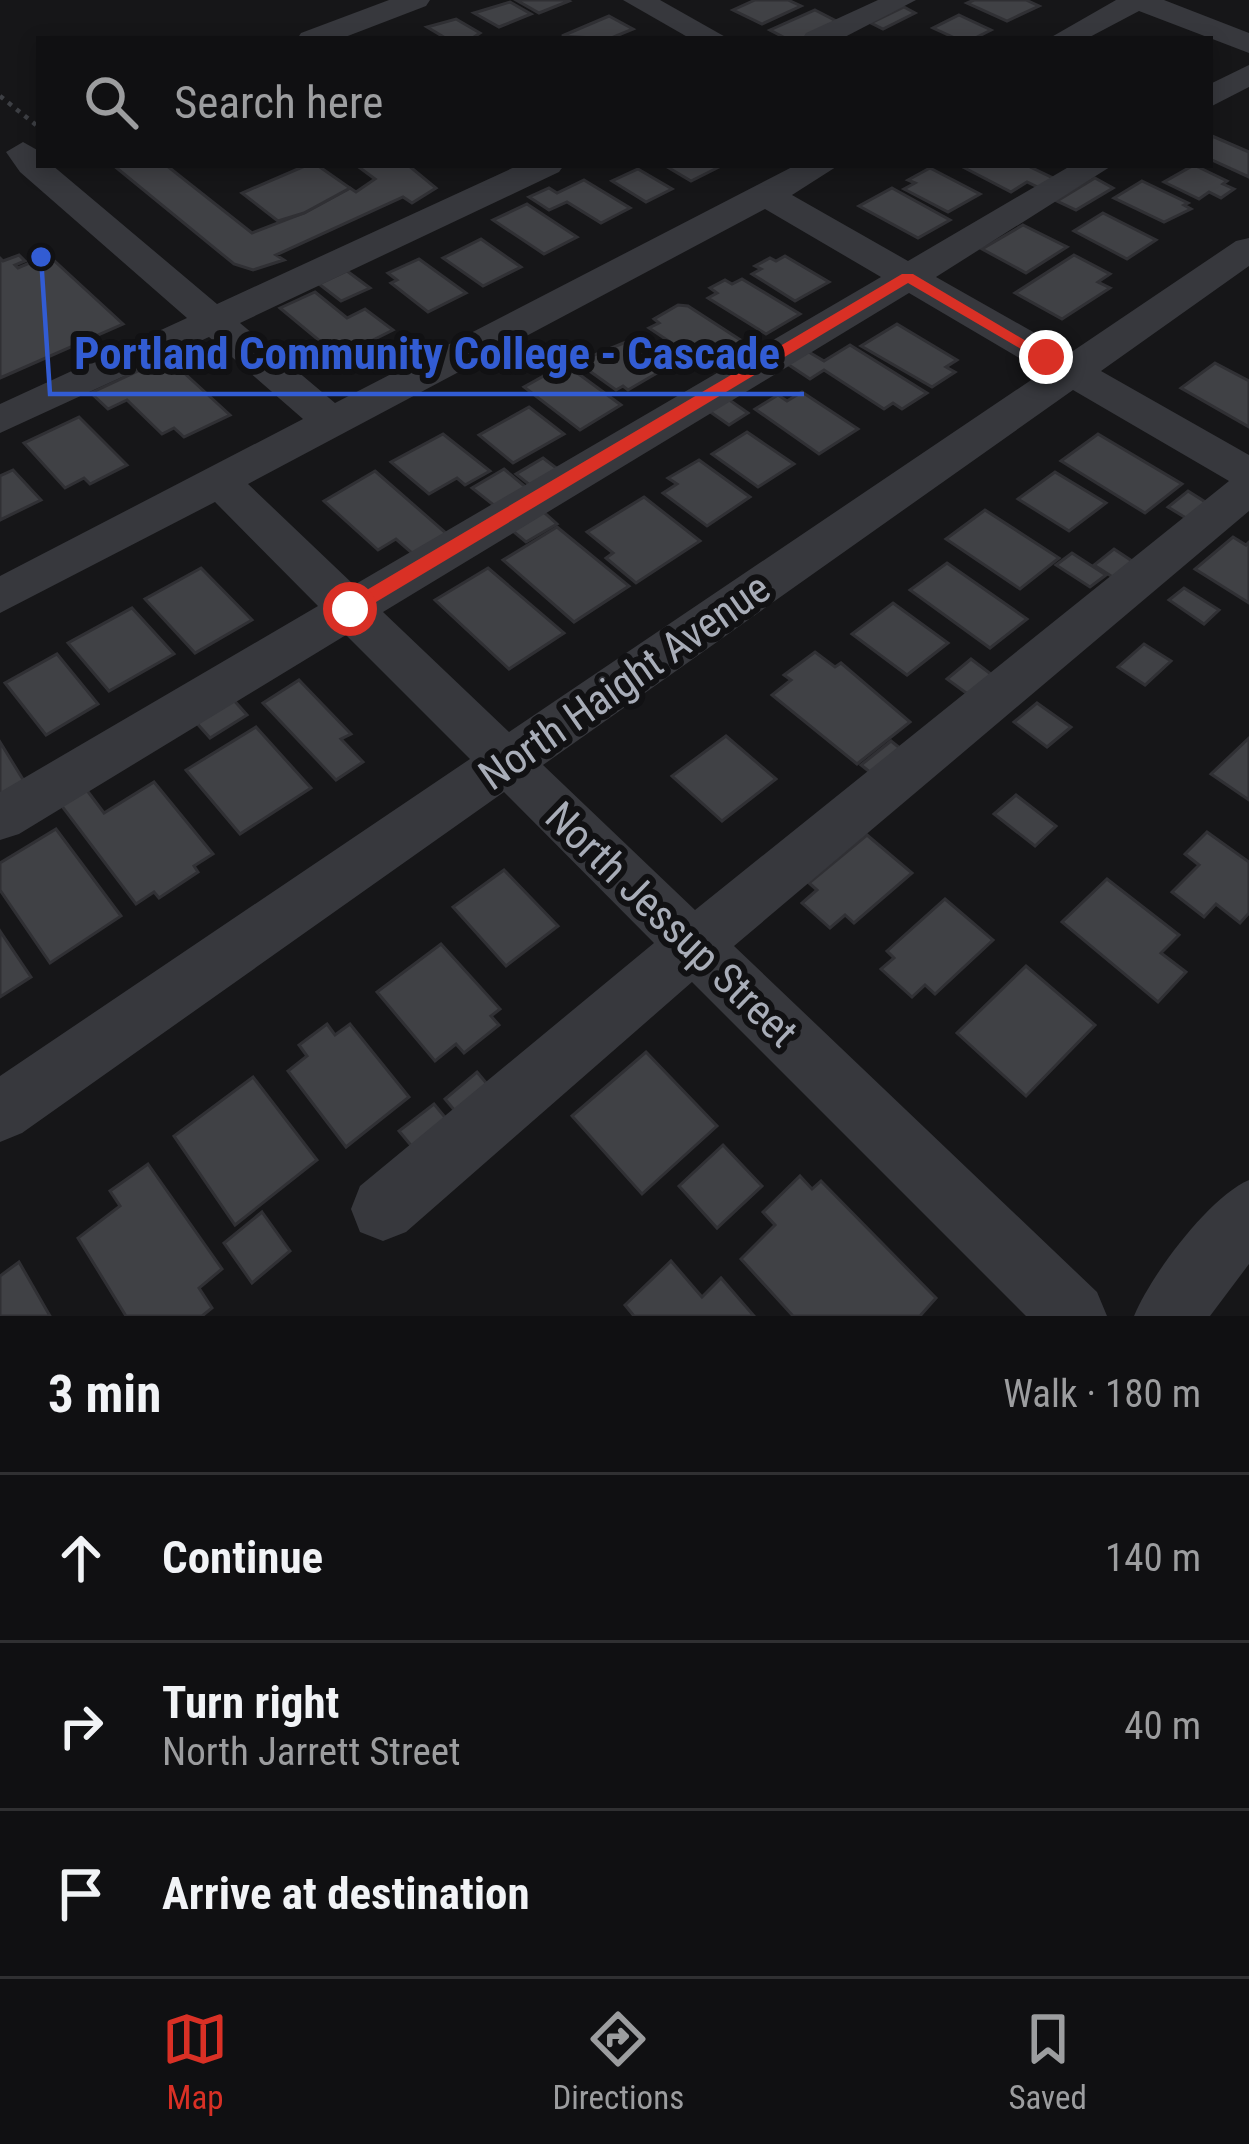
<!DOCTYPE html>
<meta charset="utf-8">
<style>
:root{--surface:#101012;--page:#19191b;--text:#f1f3f6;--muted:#9c9d9f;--line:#303032;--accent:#d93025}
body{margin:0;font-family:"Roboto Condensed",sans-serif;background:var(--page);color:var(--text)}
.stop{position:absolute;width:36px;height:36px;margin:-27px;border:9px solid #d93025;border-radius:50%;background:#fff}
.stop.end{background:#d93025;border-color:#fff;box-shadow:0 3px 12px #0008}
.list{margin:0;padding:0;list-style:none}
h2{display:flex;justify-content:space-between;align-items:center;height:156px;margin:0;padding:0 48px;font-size:51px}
h2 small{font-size:39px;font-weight:400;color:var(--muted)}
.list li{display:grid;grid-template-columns:78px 1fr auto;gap:36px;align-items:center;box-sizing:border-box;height:168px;padding:0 48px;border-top:3px solid var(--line)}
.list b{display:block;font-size:45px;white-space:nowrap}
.list p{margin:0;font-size:39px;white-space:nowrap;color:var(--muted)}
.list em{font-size:39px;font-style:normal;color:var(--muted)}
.icon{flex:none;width:66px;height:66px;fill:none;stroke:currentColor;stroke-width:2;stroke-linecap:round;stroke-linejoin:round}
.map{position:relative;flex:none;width:1249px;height:1316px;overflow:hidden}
.search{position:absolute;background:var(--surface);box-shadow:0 6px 18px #0003;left:36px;right:36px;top:36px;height:132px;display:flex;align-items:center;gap:30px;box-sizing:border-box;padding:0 42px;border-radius:0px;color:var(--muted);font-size:45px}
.sheet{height:660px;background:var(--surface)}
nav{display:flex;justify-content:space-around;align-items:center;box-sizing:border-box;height:168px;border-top:3px solid var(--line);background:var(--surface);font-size:33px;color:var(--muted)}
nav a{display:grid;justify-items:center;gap:6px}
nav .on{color:var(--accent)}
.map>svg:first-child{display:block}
.building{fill:#404145;stroke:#303034;stroke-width:3}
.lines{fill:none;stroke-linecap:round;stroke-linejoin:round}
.path{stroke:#3d3f44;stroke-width:4.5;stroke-dasharray:4.5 6;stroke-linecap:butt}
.minor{fill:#37383d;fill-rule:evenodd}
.route{fill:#d93025}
.labels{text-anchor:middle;stroke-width:12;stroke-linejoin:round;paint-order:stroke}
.street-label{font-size:42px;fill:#a8adb8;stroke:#111113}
.leader{fill:none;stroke:#325cd3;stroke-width:4.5}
.callout-dot{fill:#325cd3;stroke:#111113;stroke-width:4.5}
.callout-label{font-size:45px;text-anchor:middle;font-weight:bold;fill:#325cd3;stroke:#111113;stroke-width:12;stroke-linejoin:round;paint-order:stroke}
</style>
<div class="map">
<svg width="1249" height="1316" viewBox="0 0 1249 1316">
<rect width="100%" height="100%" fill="#161618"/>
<g class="building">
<polygon points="516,0 567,0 569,1 539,13"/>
<polygon points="755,0 788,0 801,6 762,24 733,10"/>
<polygon points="974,0 1026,0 1039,6 1007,21 967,3"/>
<polygon points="510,2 531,14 499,27 474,13"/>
<polygon points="904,7 915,13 883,29 871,23"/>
<polygon points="815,10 842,24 809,39 787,39 770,30"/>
<polygon points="959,15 991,30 973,39 957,39 933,28"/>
<polygon points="609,16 633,29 609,39 562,36"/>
<polygon points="456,19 480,33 471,39 447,39 427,27"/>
<polygon points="1212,136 1249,152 1249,177 1210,159"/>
<polygon points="113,165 166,165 252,233 304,213 350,188 356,192 375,179 356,165 408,165 436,188 412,203 403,197 276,255 284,260 253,270 234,264"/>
<polygon points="307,165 317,165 350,188 304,213 278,221 242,193"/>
<polygon points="664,165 723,165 691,181"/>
<polygon points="959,165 1026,165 1057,180 1042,189 1027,182 1011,192"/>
<polygon points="1194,165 1227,181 1223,184 1234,189 1221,198 1209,192 1199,199 1164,182"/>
<polygon points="930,168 980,194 948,212 904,189 915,183 908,180"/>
<polygon points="638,169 672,189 646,202 612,181"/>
<polygon points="1095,178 1113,188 1076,210 1057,201"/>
<polygon points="584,180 630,208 601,223 567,202 549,210 529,197 549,188 557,193"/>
<polygon points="1142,181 1188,203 1184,205 1191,209 1164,222 1114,198"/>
<polygon points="892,188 950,220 918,238 859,206"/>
<polygon points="527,204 577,237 544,254 493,220"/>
<polygon points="1103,213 1156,240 1127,259 1074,231"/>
<polygon points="1023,225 1067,247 1026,273 982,249"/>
<polygon points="481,239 521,267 483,286 443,258"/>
<polygon points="19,255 25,261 15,265 18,268 48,255 123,324 0,378 0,258 3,261"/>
<polygon points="1074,255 1110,274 1098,282 1110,288 1062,319 1015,293"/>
<polygon points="785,256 829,282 795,301 752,274 761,269 755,266 770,258 776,261"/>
<polygon points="419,259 466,293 428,312 391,283 397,280 388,273"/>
<polygon points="347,271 370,288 341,301 319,284"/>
<polygon points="742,279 800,314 766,334 708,298 717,293 710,288 725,280 732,284"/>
<polygon points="315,292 347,318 365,309 393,330 339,357 280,308"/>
<polygon points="678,305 688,306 742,341 703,364 649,328 659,323 654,319"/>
<polygon points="897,324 957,360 946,367 955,372 932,387 861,346"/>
<polygon points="626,342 664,369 628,390 623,386 616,390 577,362"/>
<polygon points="850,345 927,393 902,409 893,403 884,409 824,370 810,379 786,363 807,351 824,361"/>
<polygon points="171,361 230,415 184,437 174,428 162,434 127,400 108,409 91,393 153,364 157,368"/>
<polygon points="1215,363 1249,381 1249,427 1181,388"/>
<polygon points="565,364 621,405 580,430 524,387"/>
<polygon points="802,392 858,429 819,454 755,409 778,395 787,401"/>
<polygon points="728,399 748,413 729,425 709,411"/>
<polygon points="529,407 564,434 513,463 479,435"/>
<polygon points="79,417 127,465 90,484 84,478 65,488 24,443"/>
<polygon points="747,432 794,464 758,487 712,454"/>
<polygon points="443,434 490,471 465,485 457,478 429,494 391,462"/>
<polygon points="1098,434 1182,484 1145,513 1061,461"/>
<polygon points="543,458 559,470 531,486 516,474"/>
<polygon points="699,460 750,497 707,526 663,493 677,484 668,478"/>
<polygon points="504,469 528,489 496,507 472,488"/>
<polygon points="13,470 41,500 0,520 0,476"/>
<polygon points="375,471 455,541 421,561 396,539 378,550 324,501"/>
<polygon points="1055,472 1106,503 1069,531 1018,499"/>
<polygon points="1188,491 1218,510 1199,526 1168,507"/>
<polygon points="644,497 700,541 636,583 606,558 613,553 587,532"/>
<polygon points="539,508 557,524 526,542 508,527"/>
<polygon points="985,510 1059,558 1020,589 946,539"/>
<polygon points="557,527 629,586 574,622 503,560"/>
<polygon points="1233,537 1246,545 1249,542 1249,603 1195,569"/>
<polygon points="1114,549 1141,567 1122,583 1094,565"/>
<polygon points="1072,553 1106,575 1090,587 1056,565"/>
<polygon points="947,563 1027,619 990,648 910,590"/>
<polygon points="201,568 252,620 195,653 145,599"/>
<polygon points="488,568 564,633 509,669 435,600"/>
<polygon points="1184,588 1219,610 1204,624 1169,600"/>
<polygon points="893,603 948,643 907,675 852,634"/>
<polygon points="132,608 174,654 109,691 68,643"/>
<polygon points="1144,644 1171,661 1145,685 1118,667"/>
<polygon points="815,652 835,667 841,663 910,722 857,764 772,695 791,680 784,675"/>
<polygon points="57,654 98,704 46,735 5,683"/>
<polygon points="971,659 1004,684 980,703 947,679"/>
<polygon points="299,680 351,734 341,739 363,762 336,780 263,703"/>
<polygon points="231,697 247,715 210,738 194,720"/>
<polygon points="1037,703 1071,727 1047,747 1014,722"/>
<polygon points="256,727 311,788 240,834 186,770"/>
<polygon points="726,736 776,779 722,821 672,776"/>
<polygon points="1249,738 1249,800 1211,774"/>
<polygon points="891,741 915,760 885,784 861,765"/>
<polygon points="0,742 27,786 0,802"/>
<polygon points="154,782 213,854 194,866 198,872 159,898 154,892 136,904 61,805 86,789 104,813"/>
<polygon points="1016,795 1056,826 1035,846 994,814"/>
<polygon points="56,829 121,916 50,963 0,890 0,863"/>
<polygon points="1207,832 1249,862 1249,913 1240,923 1216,904 1204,917 1172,892 1199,865 1185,854"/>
<polygon points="867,835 912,873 854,923 845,915 830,928 802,903 817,890 809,883"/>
<polygon points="504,870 558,926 506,966 453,907"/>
<polygon points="1107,879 1179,935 1161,953 1186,972 1158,1002 1062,922"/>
<polygon points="945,899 993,940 935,994 925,985 912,997 881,969 894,958 887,951"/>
<polygon points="0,931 31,977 0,997"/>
<polygon points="441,944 500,1009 491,1016 499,1025 464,1053 456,1044 435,1061 377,992"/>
<polygon points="1026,966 1095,1025 1026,1096 957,1033"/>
<polygon points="327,1024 335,1035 350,1024 409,1097 346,1147 288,1071 307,1056 299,1045"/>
<polygon points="646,1052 717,1126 642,1194 572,1116"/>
<polygon points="477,1072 498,1097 466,1124 445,1099"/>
<polygon points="253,1077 317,1160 235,1225 174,1136"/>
<polygon points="434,1104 458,1133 424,1161 399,1131"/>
<polygon points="723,1145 762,1186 717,1228 679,1186"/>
<polygon points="148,1164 222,1269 199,1288 212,1308 202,1316 126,1316 78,1238 120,1206 110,1191"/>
<polygon points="800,1176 812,1189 821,1181 936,1298 920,1316 793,1316 741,1259 775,1225 763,1212"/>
<polygon points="262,1212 290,1251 252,1283 224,1243"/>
<polygon points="671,1261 702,1297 721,1278 754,1316 634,1316 625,1305"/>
<polygon points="19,1262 50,1316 0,1316 0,1276"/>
</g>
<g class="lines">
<polyline class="path" points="0,96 36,125"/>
<g class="minor">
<polygon points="389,0 430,0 426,6 340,39 297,39 301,33"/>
<polygon points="623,0 660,0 729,39 691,39"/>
<polygon points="878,0 916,0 841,39 802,39 806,33"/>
<polygon points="1116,0 1164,0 1249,33 1249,53 1139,11 1086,39 1048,39"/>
<polygon points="1249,65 1249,87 1210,107 1210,84"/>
<path d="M23,142L39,151V165H52L217,304L519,165H564L559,172L240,323L335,403L796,165H839L792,195L908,261L1072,165H1113L936,277L1070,353L1236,241L1249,238V266L1101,371L1249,455V511L734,946L1097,1292L1107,1316H1026L692,982L406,1232L383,1241L360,1232L351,1209L360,1186L654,943L504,792L22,1133L0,1142V1076L470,759L346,635L19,834L0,840V792L318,606L215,502L0,613V576L303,419L209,337L0,433V404L187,318L20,172L6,152ZM765,209L881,277L354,585L248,484ZM909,293L1043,372L509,732L383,612ZM1073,390L1229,481L695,910L543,765Z"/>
<path d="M1249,1180V1264L1210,1316H1134C1151,1275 1209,1197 1249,1180Z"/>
</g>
</g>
<polygon class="route" points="902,274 913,274 1053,357 1040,360 908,283 356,614 343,614 343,604"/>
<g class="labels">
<g class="street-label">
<text transform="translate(624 681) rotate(-35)" y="15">North Haight Avenue</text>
<text transform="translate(672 924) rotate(44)" y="15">North Jessup Street</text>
</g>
</g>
<path class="leader" d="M41 257L50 394H804"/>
<circle class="callout-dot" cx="41" cy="257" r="12"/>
<g class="callout-label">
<text x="427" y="369">Portland Community College - Cascade</text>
</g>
</svg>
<div class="stop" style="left:350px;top:609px"></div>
<div class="stop end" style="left:1046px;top:357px"></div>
<div class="search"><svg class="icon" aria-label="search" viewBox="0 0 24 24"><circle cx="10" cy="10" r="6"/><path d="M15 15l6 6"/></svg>Search here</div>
</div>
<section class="sheet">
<h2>3 min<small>Walk · 180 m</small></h2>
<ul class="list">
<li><svg class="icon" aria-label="ahead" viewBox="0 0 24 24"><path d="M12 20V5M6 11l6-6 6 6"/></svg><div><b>Continue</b></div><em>140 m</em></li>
<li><svg class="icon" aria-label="right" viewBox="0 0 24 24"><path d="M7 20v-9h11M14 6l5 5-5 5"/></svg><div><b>Turn right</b><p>North Jarrett Street</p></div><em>40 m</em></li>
<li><svg class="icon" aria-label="arrive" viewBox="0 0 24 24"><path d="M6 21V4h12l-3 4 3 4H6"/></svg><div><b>Arrive at destination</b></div></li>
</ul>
</section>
<nav>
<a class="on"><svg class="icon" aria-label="map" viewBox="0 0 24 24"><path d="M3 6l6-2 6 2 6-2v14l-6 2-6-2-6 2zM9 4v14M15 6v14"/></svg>Map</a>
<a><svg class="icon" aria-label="directions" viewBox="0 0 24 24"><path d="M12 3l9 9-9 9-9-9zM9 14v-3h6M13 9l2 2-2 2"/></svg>Directions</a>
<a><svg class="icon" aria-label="saved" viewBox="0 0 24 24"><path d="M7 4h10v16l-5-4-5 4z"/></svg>Saved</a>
</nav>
